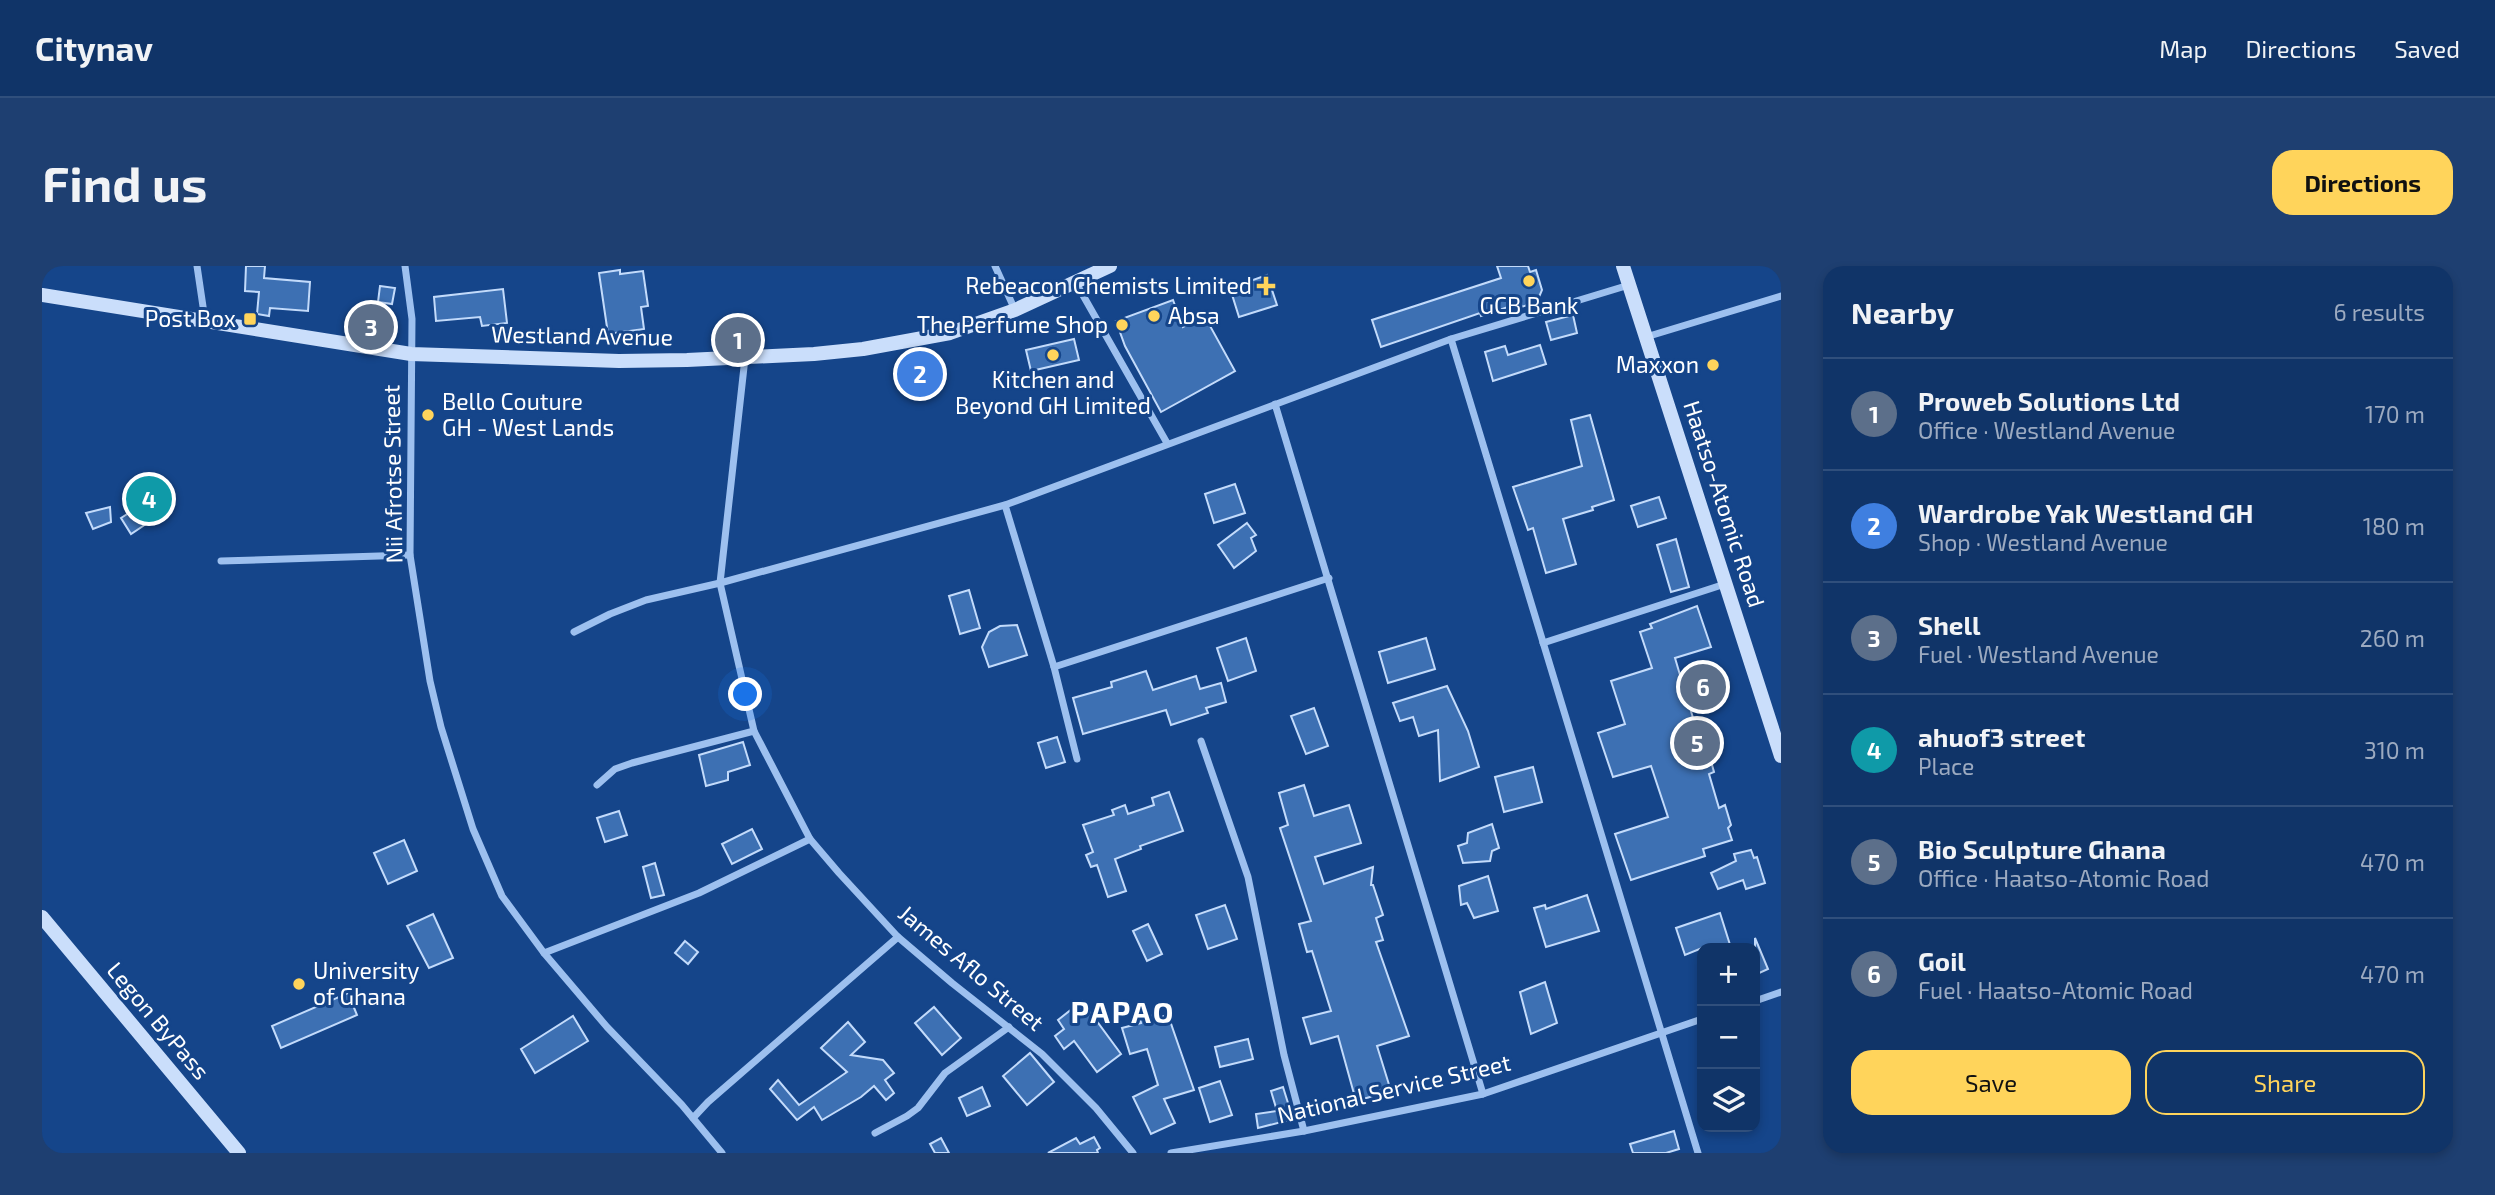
<!DOCTYPE html>
<meta charset="utf-8">
<style>
:root{--surface:#103468;--page:#1e3f71;--text:#f1f3f6;--muted:#9caac0;--line:#304f7c;--accent:#ffd45b}
body{margin:0;font-family:"Exo 2",sans-serif;background:var(--page);color:var(--text)}
.controls{position:absolute;right:21px;bottom:21px;display:grid;overflow:hidden;border-radius:14px;box-shadow:0 4px 10px #0003}
.controls button{width:63px;height:63px;display:grid;place-items:center;padding:0;border:0;border-bottom:2px solid var(--line);background:var(--surface);color:var(--text);font:35px sans-serif}
.you{position:absolute;left:704px;top:429px;width:24px;height:24px;margin:-18px;border:5px solid #fff;border-radius:50%;background:#1a73e8;box-shadow:0 0 0 10px #1a73e833}
.badge{display:grid;place-items:center;width:46px;height:46px;border-radius:50%;background:var(--accent);color:#fff;font-size:23px;font-weight:700}
.pin{position:absolute;translate:-50% -50%;border:4px solid #fff;box-shadow:0 2px 7px #0006}
.list{margin:0;padding:0;list-style:none}
h2{display:flex;justify-content:space-between;align-items:center;height:91px;margin:0;padding:0 28px;font-size:30px}
h2 small{font-size:23px;font-weight:400;color:var(--muted)}
.list li{display:grid;grid-template-columns:46px 1fr auto;gap:21px;align-items:center;box-sizing:border-box;height:112px;padding:0 28px;border-top:2px solid var(--line)}
.list b{display:block;font-size:26px;white-space:nowrap}
.list p{margin:0;font-size:23px;white-space:nowrap;color:var(--muted)}
.list em{font-size:23px;font-style:normal;color:var(--muted)}
.actions{display:flex;gap:14px;padding:21px 28px}
.actions a{flex:1;padding:16px 0;border:2px solid var(--accent);border-radius:21px;text-align:center;font-size:24px;color:var(--accent)}
.actions .main{background:var(--accent);color:#111}
.icon{flex:none;width:38px;height:38px;fill:none;stroke:currentColor;stroke-width:2;stroke-linecap:round;stroke-linejoin:round}
.map{position:relative;flex:none;width:1739px;height:887px;overflow:hidden;border-radius:21px}
header{display:flex;align-items:center;gap:42px;box-sizing:border-box;height:98px;padding:0 35px;background:var(--surface);border-bottom:2px solid var(--line)}
header strong{font-size:33px}
nav{display:flex;gap:38px;margin-inline-start:auto;font-size:24px}
.intro{display:flex;align-items:center;justify-content:space-between;box-sizing:border-box;height:168px;padding:0 42px}
h1{margin:0;font-size:49px}
.button{padding:18px 32px;border-radius:21px;background:var(--accent);color:#111;font-size:24px;font-weight:700}
main{display:flex;gap:42px;padding:0 42px}
aside{flex:1;background:var(--surface);border-radius:21px;box-shadow:0 4px 10px #0003}
.map>svg:first-child{display:block}
.building{fill:#3d70b3;stroke:#c3dbfb;stroke-width:2}
.lines{fill:none;stroke-linecap:round;stroke-linejoin:round}
.street{stroke:#9dc0ef;stroke-width:7}
.secondary{stroke:#cadefb;stroke-width:14}
.poi-dot{fill:#ffd45b;stroke:#15458a;stroke-width:2.5}
.labels{text-anchor:middle;stroke-width:6;stroke-linejoin:round;paint-order:stroke}
.poi-label{font-size:23px;fill:#fff;stroke:#15458a;text-anchor:end}
.street-label{font-size:23px;fill:#fff;stroke:#15458a}
.district-label{font-size:30px;font-weight:bold;letter-spacing:2px;fill:#fff;stroke:#15458a}
</style>
<header>
<strong>Citynav</strong>
<nav><a>Map</a><a>Directions</a><a>Saved</a></nav>
</header>
<div class="intro"><h1>Find us</h1><a class="button">Directions</a></div>
<main>
<div class="map">
<svg width="1739" height="887" viewBox="0 0 1739 887">
<rect width="100%" height="100%" fill="#15458a"/>
<g class="building">
<polygon points="204,0 223,0 222,12 268,16 266,45 228,42 227,50 215,48 217,26 203,25"/>
<polygon points="1455,0 1486,0 1488,6 1494,4 1500,24 1495,36 1476,42 1475,38 1439,50 1438,47 1339,81 1330,54 1459,12"/>
<polygon points="578,4 578,8 601,5 606,40 599,41 602,63 566,68 557,7"/>
<polygon points="1225,9 1235,39 1197,51 1188,22"/>
<polygon points="338,20 353,22 350,38 336,36"/>
<polygon points="461,23 465,57 440,60 438,51 394,55 392,31"/>
<polygon points="1131,34 1141,61 1162,49 1193,105 1119,146 1083,80 1074,55"/>
<polygon points="1531,49 1535,67 1509,74 1504,56"/>
<polygon points="1032,73 1037,94 989,105 984,84"/>
<polygon points="1498,79 1504,98 1451,115 1443,86 1463,80 1466,89"/>
<polygon points="1548,149 1572,234 1550,241 1551,244 1521,253 1534,298 1504,307 1491,262 1486,264 1471,221 1540,200 1529,154"/>
<polygon points="1193,218 1203,247 1172,257 1163,228"/>
<polygon points="112,231 118,238 102,254 104,258 89,268 79,252"/>
<polygon points="1617,231 1624,252 1596,261 1589,240"/>
<polygon points="68,241 69,256 51,263 44,247"/>
<polygon points="1205,257 1214,269 1209,272 1214,285 1192,302 1176,279"/>
<polygon points="1634,273 1647,321 1629,326 1615,279"/>
<polygon points="927,324 938,362 918,368 907,330"/>
<polygon points="1655,340 1669,381 1633,392 1641,419 1674,408 1679,424 1646,435 1654,462 1667,458 1674,479 1665,481 1672,506 1667,508 1677,542 1683,539 1689,559 1686,562 1690,574 1661,583 1663,590 1589,614 1573,568 1626,551 1609,500 1571,511 1556,467 1583,458 1569,415 1610,402 1598,366 1610,362 1608,358"/>
<polygon points="975,359 985,389 947,401 940,381 947,366 958,360"/>
<polygon points="1204,372 1214,405 1186,415 1175,382"/>
<polygon points="1384,372 1393,403 1346,417 1337,386"/>
<polygon points="1104,405 1111,424 1154,410 1158,423 1179,417 1184,436 1164,442 1166,447 1129,459 1124,444 1041,468 1031,432 1070,421 1069,416"/>
<polygon points="1405,420 1426,465 1437,501 1398,515 1396,464 1377,470 1371,451 1358,455 1351,437"/>
<polygon points="1272,442 1286,480 1264,488 1249,450"/>
<polygon points="1015,471 1023,496 1004,502 996,477"/>
<polygon points="701,476 708,499 686,506 686,514 664,520 657,489"/>
<polygon points="1491,501 1500,536 1462,546 1453,511"/>
<polygon points="1262,519 1272,550 1307,539 1319,577 1273,591 1282,618 1331,601 1329,619 1331,619 1341,649 1334,652 1341,674 1334,676 1367,770 1335,780 1349,825 1314,835 1296,770 1269,778 1261,752 1289,745 1270,685 1265,686 1257,658 1269,655 1238,562 1246,559 1237,527"/>
<polygon points="1127,526 1141,565 1098,580 1099,583 1073,593 1084,625 1066,631 1055,599 1049,601 1044,589 1051,586 1041,559 1072,549 1070,544 1083,539 1086,548 1112,539 1110,532"/>
<polygon points="577,545 585,569 563,576 555,552"/>
<polygon points="1450,558 1457,582 1450,585 1448,595 1421,597 1416,580 1425,577 1426,567"/>
<polygon points="710,563 720,583 690,598 680,578"/>
<polygon points="362,574 375,605 346,618 332,587"/>
<polygon points="1709,584 1712,592 1715,591 1723,617 1704,623 1701,614 1676,623 1669,607 1694,595 1692,588"/>
<polygon points="613,597 622,629 609,632 601,601"/>
<polygon points="1446,610 1456,645 1432,652 1425,637 1419,639 1417,620"/>
<polygon points="1545,629 1557,665 1504,681 1492,642 1503,639 1504,643"/>
<polygon points="1183,639 1195,673 1166,683 1154,649"/>
<polygon points="1678,647 1689,682 1660,682 1643,689 1634,662"/>
<polygon points="391,648 411,692 387,702 365,660"/>
<polygon points="1106,658 1120,688 1105,695 1091,665"/>
<polygon points="1713,672 1726,703 1713,709"/>
<polygon points="643,675 656,686 646,698 633,687"/>
<polygon points="1503,716 1515,757 1489,768 1478,726"/>
<polygon points="306,727 315,749 239,782 230,760"/>
<polygon points="1040,735 1079,788 1055,806 1032,775 1022,783 1013,770 1022,763 1016,754"/>
<polygon points="892,741 919,772 900,789 873,757"/>
<polygon points="1118,747 1119,751 1126,749 1152,824 1122,833 1133,857 1109,868 1091,831 1116,819 1105,783 1088,788 1080,762 1099,757 1098,753"/>
<polygon points="531,750 546,775 493,807 479,783"/>
<polygon points="806,756 823,776 809,789 841,794 852,807 843,814 852,827 844,834 832,820 819,831 780,854 772,841 755,854 728,823 736,814 757,839 805,806 779,782"/>
<polygon points="1206,773 1211,793 1178,801 1173,781"/>
<polygon points="988,787 1012,816 985,839 961,810"/>
<polygon points="1178,815 1190,849 1168,856 1157,822"/>
<polygon points="940,821 948,840 925,850 917,832"/>
<polygon points="1241,821 1251,853 1216,862 1214,848 1235,845 1229,825"/>
<polygon points="1632,865 1637,883 1624,887 1591,887 1588,878"/>
<polygon points="1052,871 1058,882 1055,884 1056,887 1006,887 1034,872 1038,878"/>
<polygon points="899,872 907,887 893,887 888,878"/>
</g>
<g class="lines">
<g class="street">
<polyline points="155,0 163,54"/>
<polyline points="363,0 370,53 368,289 388,415 399,461 431,563 460,630 502,687 565,761 640,839 680,887"/>
<polyline points="953,0 973,44"/>
<polyline points="1034,17 1125,177"/>
<polyline points="1604,71 1739,30"/>
<polyline points="1409,73 1656,887"/>
<polyline points="703,92 678,317 712,465 768,573 797,607 856,671 910,717 1000,788 1054,842 1091,887"/>
<polyline points="1233,138 1441,828"/>
<polyline points="963,239 1012,401 1035,493"/>
<polyline points="179,295 368,289"/>
<polyline points="532,366 568,348 604,334 678,317 963,239 1409,73 1587,19"/>
<polyline points="1501,377 1683,318"/>
<polyline points="1012,401 1287,312"/>
<polyline points="1159,475 1206,611 1242,789 1262,865"/>
<polyline points="555,519 573,503 590,497 712,465"/>
<polyline points="502,687 657,627 768,573"/>
<polyline points="1713,735 1739,726"/>
<polyline points="651,852 666,836 856,671"/>
<polyline points="833,867 865,850 876,842 903,807 967,761"/>
<polyline points="1129,887 1262,865 1441,828 1660,753"/>
</g>
<g class="secondary">
<polyline points="1581,0 1739,490"/>
<polyline points="0,29 369,88 577,95 645,94 772,88 821,83 908,67 973,44 1068,0"/>
<polyline points="0,651 197,887"/>
</g>
</g>
<g class="poi-dot">
<circle cx="1487" cy="15" r="7"/>
<path d="M1220.5 9.5h7v7h7v7h-7v7h-7v-7h-7v-7h7z"/>
<circle cx="1112" cy="50" r="7"/>
<rect x="201" y="46" width="14" height="14" rx="3.5"/>
<circle cx="1080" cy="59" r="7"/>
<circle cx="1011" cy="89" r="7"/>
<circle cx="1671" cy="99" r="7"/>
<circle cx="386" cy="149" r="7"/>
<circle cx="257" cy="718" r="7"/>
</g>
<g class="labels">
<g class="poi-label">
<text x="1210" y="28">Rebeacon Chemists Limited</text>
<text x="1487" y="48" text-anchor="middle">GCB Bank</text>
<text x="1126" y="58" text-anchor="start">Absa</text>
<text x="194" y="61">Post Box</text>
<text x="1066" y="67">The Perfume Shop</text>
<text x="1657" y="107">Maxxon</text>
<text x="1011" y="122" text-anchor="middle">Kitchen and<tspan x="1011" dy="26">Beyond GH Limited</tspan></text>
<text x="400" y="144" text-anchor="start">Bello Couture<tspan x="400" dy="26">GH - West Lands</tspan></text>
<text x="271" y="713" text-anchor="start">University<tspan x="271" dy="26">of Ghana</tspan></text>
</g>
<g class="street-label">
<text transform="translate(540 70) rotate(1)" y="8">Westland Avenue</text>
<text transform="translate(351 208) rotate(-91)" y="8">Nii Afrotse Street</text>
<text transform="translate(1682 238) rotate(72)" y="8">Haatso-Atomic Road</text>
<text transform="translate(929 702) rotate(40)" y="8">James Aflo Street</text>
<text transform="translate(116 755) rotate(50)" y="8">Legon ByPass</text>
<text transform="translate(1352 823) rotate(-13)" y="8">National Service Street</text>
</g>
<g class="district-label">
<text x="1081" y="757">PAPAO</text>
</g>
</g>
</svg>
<div class="controls">
<button>+</button>
<button>−</button>
<button><svg class="icon" aria-label="layers" viewBox="0 0 24 24"><path d="M12 4l9 5-9 5-9-5zM3 14l9 5 9-5"/></svg></button>
</div>
<div class="you"></div>
<div class="pin badge" style="left:696px;top:74px;background:#5c6f8a">1</div>
<div class="pin badge" style="left:878px;top:108px;background:#3f7fe0">2</div>
<div class="pin badge" style="left:329px;top:61px;background:#5c6f8a">3</div>
<div class="pin badge" style="left:107px;top:233px;background:#0f9aa8">4</div>
<div class="pin badge" style="left:1655px;top:477px;background:#5c6f8a">5</div>
<div class="pin badge" style="left:1661px;top:421px;background:#5c6f8a">6</div>
</div>
<aside>
<h2>Nearby<small>6 results</small></h2>
<ul class="list">
<li><span class="badge" style="background:#5c6f8a">1</span><div><b>Proweb Solutions Ltd</b><p>Office · Westland Avenue</p></div><em>170 m</em></li>
<li><span class="badge" style="background:#3f7fe0">2</span><div><b>Wardrobe Yak Westland GH</b><p>Shop · Westland Avenue</p></div><em>180 m</em></li>
<li><span class="badge" style="background:#5c6f8a">3</span><div><b>Shell</b><p>Fuel · Westland Avenue</p></div><em>260 m</em></li>
<li><span class="badge" style="background:#0f9aa8">4</span><div><b>ahuof3 street</b><p>Place</p></div><em>310 m</em></li>
<li><span class="badge" style="background:#5c6f8a">5</span><div><b>Bio Sculpture Ghana</b><p>Office · Haatso-Atomic Road</p></div><em>470 m</em></li>
<li><span class="badge" style="background:#5c6f8a">6</span><div><b>Goil</b><p>Fuel · Haatso-Atomic Road</p></div><em>470 m</em></li>
</ul>
<div class="actions"><a class="main">Save</a><a>Share</a></div>
</aside>
</main>
